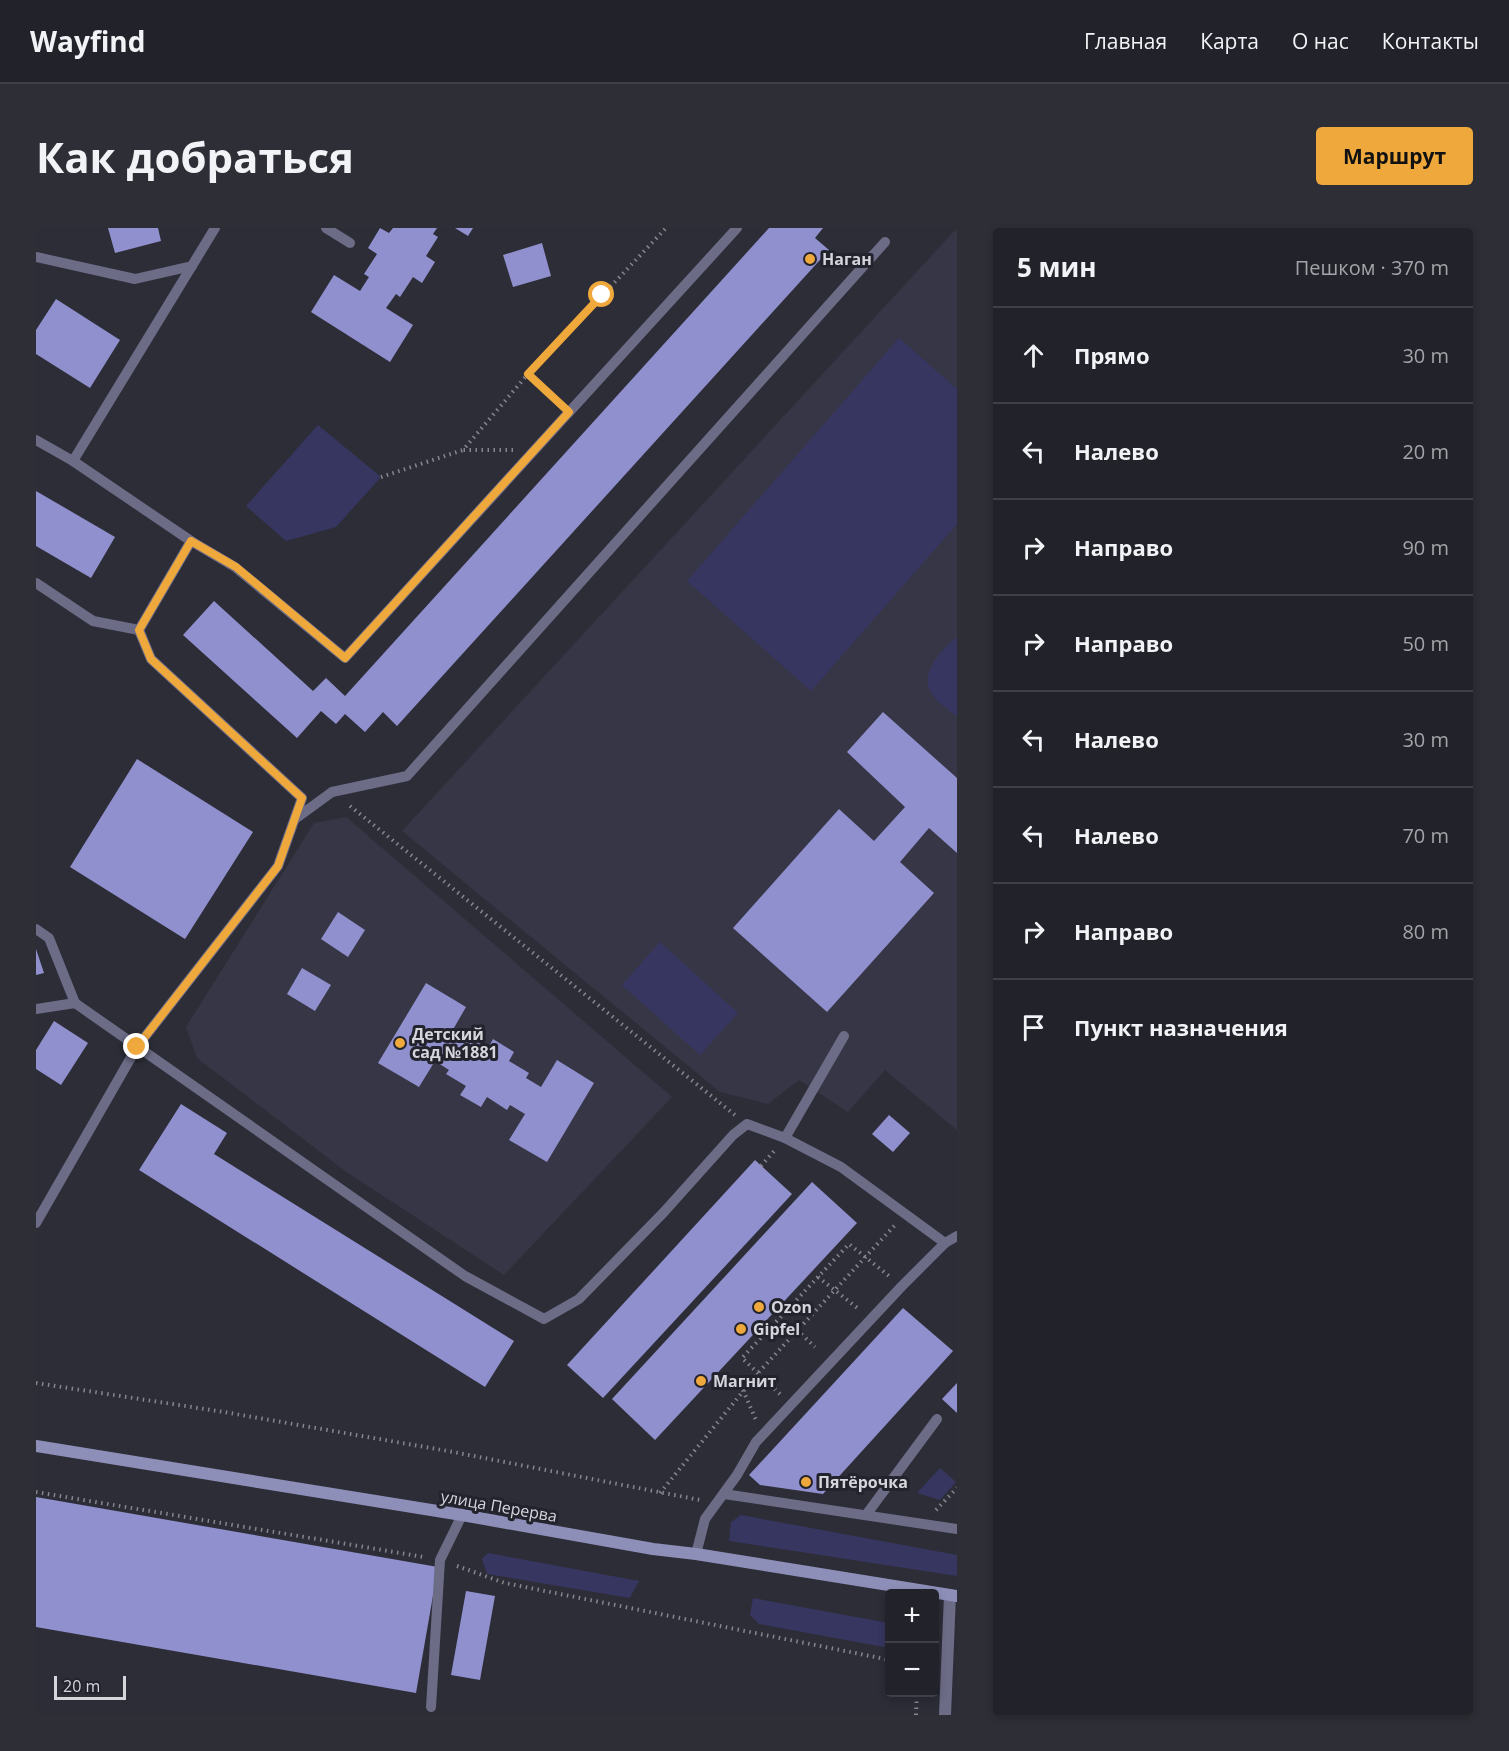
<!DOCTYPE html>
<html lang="ru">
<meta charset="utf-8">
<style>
:root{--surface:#22222a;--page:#2e2f36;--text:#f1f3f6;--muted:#a2a4a8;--line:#3f3f47;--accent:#eea83c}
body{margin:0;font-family:"Open Sans",sans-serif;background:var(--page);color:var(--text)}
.controls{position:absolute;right:18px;bottom:18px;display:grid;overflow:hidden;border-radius:6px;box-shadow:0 3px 9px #0003}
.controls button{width:54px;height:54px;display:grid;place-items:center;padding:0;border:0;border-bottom:2px solid var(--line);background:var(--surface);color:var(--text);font:30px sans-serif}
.scale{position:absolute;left:18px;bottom:15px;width:72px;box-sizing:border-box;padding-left:6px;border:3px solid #d5d5dc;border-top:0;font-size:16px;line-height:21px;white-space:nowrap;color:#d5d5dc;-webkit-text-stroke:4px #23232e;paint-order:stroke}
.stop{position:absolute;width:18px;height:18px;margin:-14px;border:4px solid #eea83c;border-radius:50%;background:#fff}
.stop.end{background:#eea83c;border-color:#fff;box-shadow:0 2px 6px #0008}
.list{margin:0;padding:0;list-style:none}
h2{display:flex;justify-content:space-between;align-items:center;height:78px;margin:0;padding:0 24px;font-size:26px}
h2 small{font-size:20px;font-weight:400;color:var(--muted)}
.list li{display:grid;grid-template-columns:39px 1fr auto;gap:18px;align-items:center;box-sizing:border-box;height:96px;padding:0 24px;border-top:2px solid var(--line)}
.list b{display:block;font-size:22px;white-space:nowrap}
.list em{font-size:20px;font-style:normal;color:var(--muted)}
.icon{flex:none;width:33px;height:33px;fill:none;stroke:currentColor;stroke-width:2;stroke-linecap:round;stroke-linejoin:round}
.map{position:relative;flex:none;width:921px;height:1487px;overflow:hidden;border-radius:6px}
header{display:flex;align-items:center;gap:36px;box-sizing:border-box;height:84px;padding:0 30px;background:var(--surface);border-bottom:2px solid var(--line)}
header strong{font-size:28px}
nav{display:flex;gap:33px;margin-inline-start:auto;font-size:21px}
.intro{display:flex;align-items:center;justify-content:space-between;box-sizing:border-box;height:144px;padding:0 36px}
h1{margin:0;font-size:42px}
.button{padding:15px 27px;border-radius:6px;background:var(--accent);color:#111;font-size:21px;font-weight:700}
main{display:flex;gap:36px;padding:0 36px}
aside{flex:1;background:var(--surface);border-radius:6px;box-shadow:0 3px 9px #0003}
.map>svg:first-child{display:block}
.built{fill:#363647}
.green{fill:#373660}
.building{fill:#9090ce}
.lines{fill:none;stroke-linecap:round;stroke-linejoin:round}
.path{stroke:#86868f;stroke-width:4;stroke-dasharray:1.5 4.5;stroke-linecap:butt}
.service{stroke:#6c6c87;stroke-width:10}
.tertiary{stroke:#6c6c87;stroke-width:12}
.secondary{stroke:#8e8fb9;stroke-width:12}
.route{stroke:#eea83c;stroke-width:8}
.poi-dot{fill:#eea83c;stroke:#23232e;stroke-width:2}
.labels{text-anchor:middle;stroke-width:6;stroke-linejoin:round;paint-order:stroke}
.poi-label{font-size:16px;font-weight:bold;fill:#d5d5dc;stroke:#23232e;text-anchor:start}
.street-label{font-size:16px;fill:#d5d5dc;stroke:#23232e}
</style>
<header>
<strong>Wayfind</strong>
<nav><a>Главная</a><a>Карта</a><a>О нас</a><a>Контакты</a></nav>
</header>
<div class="intro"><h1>Как добраться</h1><a class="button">Маршрут</a></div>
<main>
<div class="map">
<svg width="921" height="1487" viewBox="0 0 921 1487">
<rect width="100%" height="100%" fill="#2d2d38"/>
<g class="built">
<polygon points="921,0 921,902 849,842 812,884 763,852 732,876 684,864 366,603"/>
<polygon points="310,589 636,869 468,1047 309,943 161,830 150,799 278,595"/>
</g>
<g class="green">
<polygon points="863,110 921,161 921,296 775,463 651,353"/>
<polygon points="282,197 345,249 300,299 250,313 210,278"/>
<path d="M921,409V489C913,482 902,475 896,466C882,446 906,421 921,409Z"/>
<polygon points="624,714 702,785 664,827 586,757"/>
<polygon points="904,1240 920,1254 904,1272 881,1265"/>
<polygon points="705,1287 921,1327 921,1348 693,1313 695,1294"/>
<polygon points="452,1325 603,1353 594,1370 451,1346 446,1331"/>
<polygon points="717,1370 853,1395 853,1420 723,1396 714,1387"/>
</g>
<g class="building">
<polygon points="72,0 122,0 125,13 79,25"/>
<polygon points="344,0 353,5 357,0 401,0 397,6 402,9 390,28 399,34 386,55 377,49 364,69 360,66 350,80 377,97 354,134 275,84 298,47 324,63 333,49 328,46 341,26 332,20"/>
<polygon points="419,0 437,0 432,8"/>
<polygon points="733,0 787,0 779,10 793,22 361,498 347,484 329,504 309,486 300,496 285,483 261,510 147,407 178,373 277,463 290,450 309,468"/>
<polygon points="506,15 515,48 477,59 467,27"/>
<polygon points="20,71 84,112 54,160 0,126 0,102"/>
<polygon points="0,263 79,309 55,350 0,318"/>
<polygon points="847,484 921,550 921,625 893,600 864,634 898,665 791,784 697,700 803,581 838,613 869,579 811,524"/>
<polygon points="101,531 217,604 149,711 34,639"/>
<polygon points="302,684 329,702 312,729 285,711"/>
<polygon points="0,721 8,745 0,747"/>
<polygon points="266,740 295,757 279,783 251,766"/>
<polygon points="390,755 430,779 415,805 430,814 432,809 452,820 457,811 478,824 473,833 493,845 490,850 505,859 521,832 558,855 511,934 473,912 489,886 474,877 471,882 451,869 445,879 424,867 430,858 410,846 413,842 399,833 383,859 342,835"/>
<polygon points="18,793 52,815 25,857 0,841 0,822"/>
<polygon points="145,876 191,905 178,926 478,1113 449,1159 103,942"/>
<polygon points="853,887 874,905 857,924 836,906"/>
<polygon points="719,932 756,966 567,1170 531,1137"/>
<polygon points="776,954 821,995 619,1212 576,1171"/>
<polygon points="867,1080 917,1123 787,1266 724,1257 713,1247"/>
<polygon points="921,1155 921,1185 906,1171"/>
<polygon points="0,1269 402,1339 380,1465 0,1399"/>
<polygon points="430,1363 459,1368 444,1452 415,1447"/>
</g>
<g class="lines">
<g class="path">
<polyline points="492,146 630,0"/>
<polyline points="477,222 427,222 492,146 522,173"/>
<polyline points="345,249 427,222"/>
<polyline points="314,578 699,887"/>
<polyline points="725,938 739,922"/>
<polyline points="782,1049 824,1082"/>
<polyline points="761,1102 779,1119"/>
<polyline points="0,1155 188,1184 412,1223 664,1272"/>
<polyline points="707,1162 720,1192"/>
<polyline points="744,1166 706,1130 813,1016 853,1048"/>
<polyline points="0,1264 388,1329"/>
<polyline points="624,1265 722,1145 859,997"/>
<polyline points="900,1282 921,1260"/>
<polyline points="421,1338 469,1355 854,1432"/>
<polyline points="880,1487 881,1464"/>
</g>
<g class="service">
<polyline points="290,0 314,15"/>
<polyline points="0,29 99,51 156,38"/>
<polyline points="0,212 37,233 179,0"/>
<polyline points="37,233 155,313 199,339 309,430 701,0"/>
<polyline points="0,355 57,393 103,402"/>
<polyline points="259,591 296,564 371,548 849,14"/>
<polyline points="0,701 13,710 39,775"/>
<polyline points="0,781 39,775 429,1048 508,1091 543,1071 628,984 697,907 711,896 749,910 805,939 909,1015"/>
<polyline points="749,910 808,808"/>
<polyline points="0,995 101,819 242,638 266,570 115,431 103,402 155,313"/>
<polyline points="688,1266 921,1301"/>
<polyline points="830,1287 901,1191"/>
<polyline points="660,1326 669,1291 701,1247 720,1214 866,1058 909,1015 921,1008"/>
<polyline points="395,1479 404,1332 426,1287"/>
</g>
<polyline class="tertiary" points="909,1487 914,1367"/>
<polyline class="secondary" points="0,1218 426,1287 617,1321 660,1326 921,1368"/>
</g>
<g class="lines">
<polyline class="route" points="101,819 242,638 266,570 115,431 103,402 155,313 200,339 309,430 533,184 492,146 566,67"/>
</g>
<g class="poi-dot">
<circle cx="774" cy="31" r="6"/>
<circle cx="364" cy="815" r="6"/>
<circle cx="723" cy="1079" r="6"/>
<circle cx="705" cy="1101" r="6"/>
<circle cx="665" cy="1153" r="6"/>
<circle cx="770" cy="1254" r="6"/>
</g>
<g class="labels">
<g class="poi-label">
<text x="786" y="37">Наган</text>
<text x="376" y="812">Детский<tspan x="376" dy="18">сад №1881</tspan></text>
<text x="735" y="1085">Ozon</text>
<text x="717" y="1107">Gipfel</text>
<text x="677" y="1159">Магнит</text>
<text x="782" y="1260">Пятёрочка</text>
</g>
<g class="street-label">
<text transform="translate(463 1278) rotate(10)" y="6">улица Перерва</text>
</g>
</g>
</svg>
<div class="controls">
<button>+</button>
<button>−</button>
</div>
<div class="scale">20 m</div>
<div class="stop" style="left:566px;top:67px"></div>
<div class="stop end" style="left:101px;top:819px"></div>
</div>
<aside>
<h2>5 мин<small>Пешком · 370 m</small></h2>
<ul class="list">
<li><svg class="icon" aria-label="ahead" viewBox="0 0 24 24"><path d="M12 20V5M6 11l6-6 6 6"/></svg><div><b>Прямо</b></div><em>30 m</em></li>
<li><svg class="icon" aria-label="left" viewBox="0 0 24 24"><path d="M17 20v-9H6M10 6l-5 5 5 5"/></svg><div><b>Налево</b></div><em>20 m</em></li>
<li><svg class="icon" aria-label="right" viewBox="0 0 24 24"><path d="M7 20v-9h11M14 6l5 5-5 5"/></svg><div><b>Направо</b></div><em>90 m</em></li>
<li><svg class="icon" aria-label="right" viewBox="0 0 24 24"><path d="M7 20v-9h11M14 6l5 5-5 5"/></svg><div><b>Направо</b></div><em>50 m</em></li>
<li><svg class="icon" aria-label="left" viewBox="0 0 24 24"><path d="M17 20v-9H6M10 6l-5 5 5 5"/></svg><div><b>Налево</b></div><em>30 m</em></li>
<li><svg class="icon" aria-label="left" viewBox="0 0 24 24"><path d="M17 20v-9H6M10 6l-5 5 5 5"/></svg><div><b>Налево</b></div><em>70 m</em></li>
<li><svg class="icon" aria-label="right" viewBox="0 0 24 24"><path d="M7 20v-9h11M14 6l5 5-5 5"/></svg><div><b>Направо</b></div><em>80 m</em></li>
<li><svg class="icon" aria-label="arrive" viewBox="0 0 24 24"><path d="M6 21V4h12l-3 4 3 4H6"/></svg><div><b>Пункт назначения</b></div></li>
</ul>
</aside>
</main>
